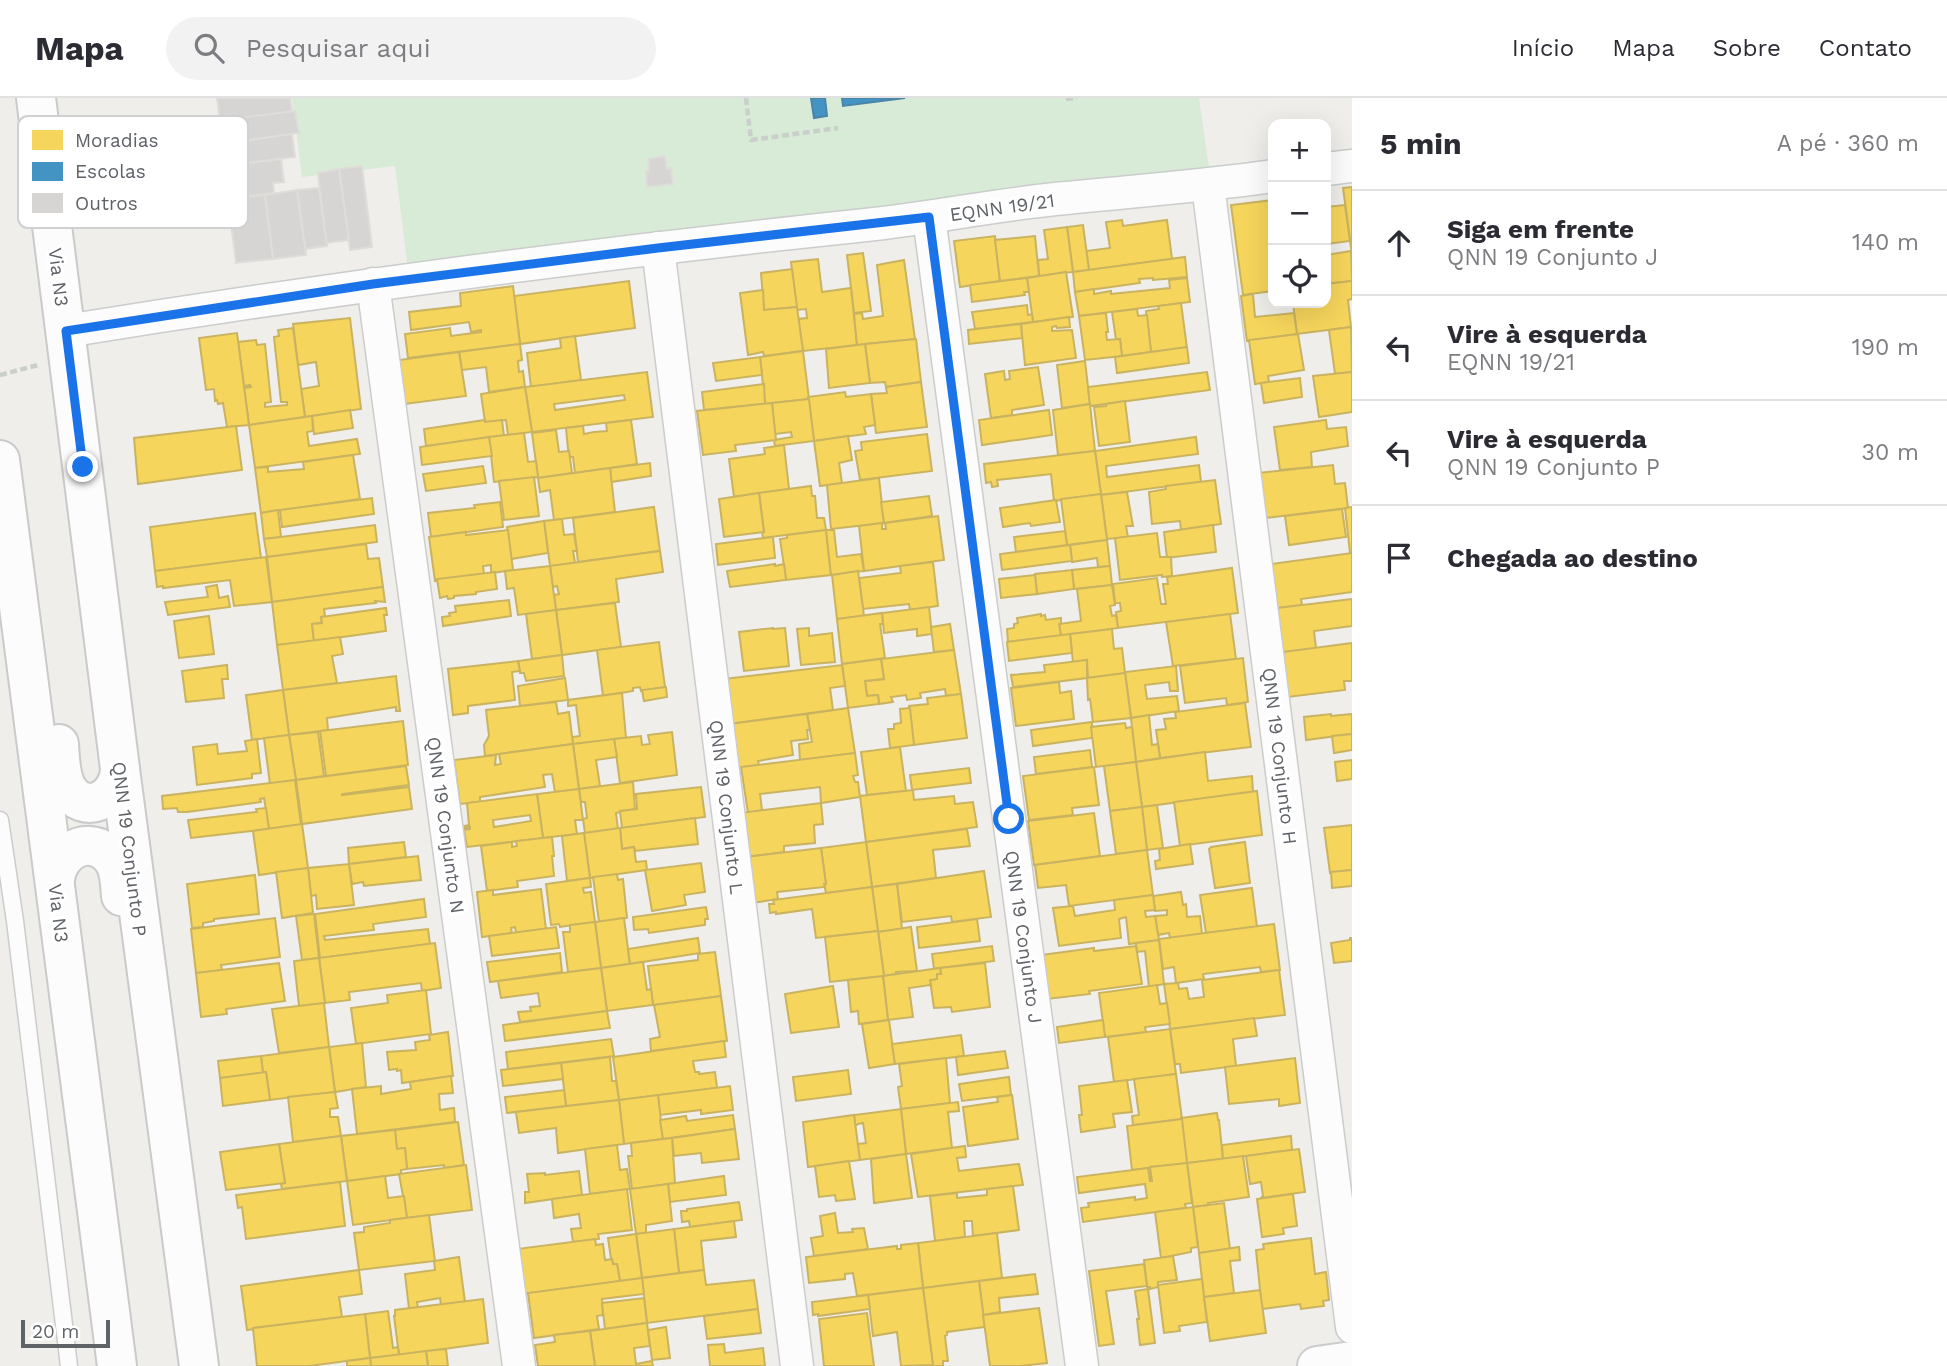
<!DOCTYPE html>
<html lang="pt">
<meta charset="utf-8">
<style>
:root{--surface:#fff;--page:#f2f2f3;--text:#2b2b33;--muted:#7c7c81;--line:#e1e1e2}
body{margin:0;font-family:"Work Sans",sans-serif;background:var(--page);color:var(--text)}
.controls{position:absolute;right:21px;top:21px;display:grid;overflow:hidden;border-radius:14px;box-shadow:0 7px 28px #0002}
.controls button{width:63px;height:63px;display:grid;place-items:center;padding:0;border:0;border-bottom:2px solid var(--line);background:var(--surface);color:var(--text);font:35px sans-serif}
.scale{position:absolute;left:21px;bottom:18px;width:89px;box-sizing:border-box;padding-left:7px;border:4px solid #5f6368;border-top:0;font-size:19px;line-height:24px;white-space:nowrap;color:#5f6368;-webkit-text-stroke:5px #fff;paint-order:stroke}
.stop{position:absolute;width:21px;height:21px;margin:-16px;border:5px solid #1a73e8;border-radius:50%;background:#fff}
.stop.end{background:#1a73e8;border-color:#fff;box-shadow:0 2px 7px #0008}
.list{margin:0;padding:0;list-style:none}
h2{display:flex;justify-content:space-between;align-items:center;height:91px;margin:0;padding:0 28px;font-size:30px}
h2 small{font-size:23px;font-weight:400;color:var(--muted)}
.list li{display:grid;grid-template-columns:46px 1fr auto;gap:21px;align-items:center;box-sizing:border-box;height:105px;padding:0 28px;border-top:2px solid var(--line)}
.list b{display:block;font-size:26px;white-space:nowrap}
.list p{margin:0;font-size:23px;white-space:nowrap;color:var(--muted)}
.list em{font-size:23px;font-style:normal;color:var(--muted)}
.icon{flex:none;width:38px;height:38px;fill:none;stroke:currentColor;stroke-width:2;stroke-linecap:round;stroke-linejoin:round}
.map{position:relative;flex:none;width:1352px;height:1268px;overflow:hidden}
header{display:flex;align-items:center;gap:42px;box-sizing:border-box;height:98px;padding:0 35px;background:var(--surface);border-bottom:2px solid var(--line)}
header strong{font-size:33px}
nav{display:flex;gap:38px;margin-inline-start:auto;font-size:24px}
.search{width:490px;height:63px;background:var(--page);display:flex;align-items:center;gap:18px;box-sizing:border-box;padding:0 24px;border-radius:38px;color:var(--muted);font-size:26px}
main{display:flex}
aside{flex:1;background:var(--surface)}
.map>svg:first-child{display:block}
.green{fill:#d8ebd6}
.homes{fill:#f6d55c;stroke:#c9b360;stroke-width:2;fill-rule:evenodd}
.schools{fill:#4393c3;stroke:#4b85a8;stroke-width:2}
.building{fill:#d6d5d3;stroke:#deddd9;stroke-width:2}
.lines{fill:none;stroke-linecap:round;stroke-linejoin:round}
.service-casing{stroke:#cbcccc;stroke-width:19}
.minor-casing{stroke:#cbcccc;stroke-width:35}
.tertiary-casing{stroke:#cbcccc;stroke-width:42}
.secondary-casing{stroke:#cacacb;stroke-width:42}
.path{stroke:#cacfcc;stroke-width:4.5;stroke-dasharray:7 3.5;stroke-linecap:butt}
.service{stroke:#fdfcfc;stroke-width:16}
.minor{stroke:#fdfcfc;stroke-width:32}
.tertiary{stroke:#fdfcfc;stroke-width:38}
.secondary{stroke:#fdfcfc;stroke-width:38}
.route{stroke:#1a73e8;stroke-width:9}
.labels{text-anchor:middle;stroke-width:7;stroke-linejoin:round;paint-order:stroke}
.street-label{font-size:19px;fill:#5f6368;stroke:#fff}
.key{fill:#fff;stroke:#cfd0d2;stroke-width:2}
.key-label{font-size:19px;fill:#5f6368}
</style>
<header>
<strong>Mapa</strong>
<div class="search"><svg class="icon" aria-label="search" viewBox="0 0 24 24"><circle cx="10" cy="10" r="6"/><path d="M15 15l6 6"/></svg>Pesquisar aqui</div>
<nav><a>Início</a><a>Mapa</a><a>Sobre</a><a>Contato</a></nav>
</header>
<main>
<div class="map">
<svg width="1352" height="1268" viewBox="0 0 1352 1268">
<rect width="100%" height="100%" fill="#efeeea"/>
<polygon class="green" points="292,0 1199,0 1209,70 408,171 395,68 302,79"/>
<g class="homes">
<polygon points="1352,89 1352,157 1343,90"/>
<polygon points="1273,102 1273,193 1243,197 1231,107"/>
<polygon points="1345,107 1350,143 1326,146 1326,109"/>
<polygon points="1122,122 1123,128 1167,122 1172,161 1089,172 1086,153 1110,150 1106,124"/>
<polygon points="1083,127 1089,172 1073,174 1067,129"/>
<polygon points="1067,129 1073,174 1039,178 1038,162 1048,161 1044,132"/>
<polygon points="995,138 1000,183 960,189 954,143"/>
<polygon points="1035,138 1039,178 1000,183 995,142"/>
<polygon points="1351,153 1352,183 1326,186 1326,157"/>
<polygon points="863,155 871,213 854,215 847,157"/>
<polygon points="1185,159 1187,179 1153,182 1153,180 1139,181 1140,185 1075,194 1073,174"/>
<polygon points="818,161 822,194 851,190 857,247 803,253 798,221 807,220 806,211 797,212 791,164"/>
<polygon points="904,162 915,241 857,247 854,216 862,215 863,221 883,218 877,167"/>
<polygon points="792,171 797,209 764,212 761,175"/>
<polygon points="1066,174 1073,219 1033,224 1027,180"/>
<polygon points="1027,180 1029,194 1024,194 1025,197 972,204 970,187"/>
<polygon points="1187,180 1190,204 1079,218 1075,194 1094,191 1094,196 1111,193 1111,196 1170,190 1169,182"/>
<polygon points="629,183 635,230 520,246 514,198"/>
<polygon points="1352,183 1352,201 1348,202 1351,229 1297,236 1293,205 1326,205 1326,186"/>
<polygon points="513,188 520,246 408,260 405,236 450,230 451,238 481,234 481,232 471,234 469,224 411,232 409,214 461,208 460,195"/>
<polygon points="763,192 764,212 797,209 803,253 764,258 763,254 748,257 740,195"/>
<polygon points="1253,196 1255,219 1294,215 1297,236 1247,243 1241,198"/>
<polygon points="1181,205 1187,250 1151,254 1146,213 1159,211 1158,208"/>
<polygon points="1027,207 1028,217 1032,216 1033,224 975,231 972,214"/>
<polygon points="1137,211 1138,218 1147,217 1151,254 1122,258 1120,241 1116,242 1112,214"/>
<polygon points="1106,215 1108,234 1106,234 1107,242 1120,241 1122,258 1085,262 1079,218"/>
<polygon points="1069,219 1070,229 1057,230 1056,228 1052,229 1052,233 1072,232 1076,260 1025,267 1021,226"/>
<polygon points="350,220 361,311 305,319 301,291 319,288 316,264 298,267 293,226"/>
<polygon points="1021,226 1022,240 969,246 968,232"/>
<polygon points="1351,229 1352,274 1335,276 1329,232"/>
<polygon points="293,230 305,319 249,327 244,290 251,289 250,287 244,288 238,244 256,242 257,247 265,246 271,304 265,305 265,309 287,307 287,304 281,304 274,239 279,238 278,232"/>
<polygon points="237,235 249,327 227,329 223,305 218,306 217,302 215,303 214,291 206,292 199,240"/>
<polygon points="1298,236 1304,272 1268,278 1269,284 1255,286 1249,242"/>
<polygon points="575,238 581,282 531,289 527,255 561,250 560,240"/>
<polygon points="916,241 921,284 886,289 885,284 870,285 865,246"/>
<polygon points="520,246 522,262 518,263 519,274 523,273 525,289 489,294 486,269 462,272 459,254"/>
<polygon points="865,246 870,285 829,290 826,251"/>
<polygon points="1187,249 1189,265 1117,275 1115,259"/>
<polygon points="803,253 809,301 765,306 760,259"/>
<polygon points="459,254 466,298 405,306 399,262"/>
<polygon points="760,259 762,277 716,283 713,265"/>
<polygon points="1085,263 1090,306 1062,310 1057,267"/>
<polygon points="1038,269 1044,307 1012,312 1012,317 991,320 985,276 1004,273 1005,282 1010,281 1009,273"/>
<path d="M647,274L653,319L532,334L525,289ZM624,297L625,302L555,312L554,306Z"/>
<polygon points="1207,274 1210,292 1090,308 1088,289"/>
<polygon points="1352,274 1352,314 1319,319 1313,278"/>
<polygon points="1300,280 1302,299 1264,305 1261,285"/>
<polygon points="921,284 927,329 876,335 871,296 887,295 886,289"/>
<polygon points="764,286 765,306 704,312 702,294"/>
<polygon points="525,289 532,334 508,337 506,322 485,324 481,296"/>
<polygon points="845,294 846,299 871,296 875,327 864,329 866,336 814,343 808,299"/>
<polygon points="809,301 814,343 775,348 774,342 792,339 791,334 775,336 772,305"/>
<polygon points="1125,303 1130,344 1099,348 1094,309 1106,308 1106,306"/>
<polygon points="772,305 776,342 735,347 736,353 703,357 697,313"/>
<polygon points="1090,306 1095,353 1058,357 1053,312"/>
<polygon points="350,312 353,330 314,336 312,318"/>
<polygon points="1049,312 1052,337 982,347 979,322"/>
<polygon points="312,318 313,333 307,334 309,348 357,341 360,356 255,370 249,327"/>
<polygon points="485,322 485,324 502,322 504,338 426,348 424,331"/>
<polygon points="631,322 637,366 575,375 573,359 570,359 568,351 566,330 583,328 584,336 594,334 607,333 606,325"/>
<polygon points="1326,322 1327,331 1346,329 1348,348 1311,354 1312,369 1280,372 1274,329"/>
<polygon points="236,328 242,372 138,386 134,340"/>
<polygon points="556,332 559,354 569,353 572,375 538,380 532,335"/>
<polygon points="524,335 528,364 536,363 538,379 494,384 489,339"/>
<polygon points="927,336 932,373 860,382 855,353 862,352 861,344"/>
<polygon points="848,338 852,362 839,365 842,385 820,388 814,343"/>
<polygon points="489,339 492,358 422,367 420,349"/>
<polygon points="1196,339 1198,356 1106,368 1107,379 1199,367 1201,384 1101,397 1095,353"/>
<polygon points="784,347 789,391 734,399 729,361 765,356 764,350"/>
<polygon points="1095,353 1101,396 1054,403 1051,376 997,382 998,388 992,389 991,384 986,385 984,366"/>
<polygon points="353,357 360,401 261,415 255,370 268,369 268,374 304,371 303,364"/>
<polygon points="650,365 651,378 611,384 610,370"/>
<polygon points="1333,367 1335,386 1345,385 1348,410 1265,420 1259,375"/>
<polygon points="483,368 486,385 426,393 423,376"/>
<polygon points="610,370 615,414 554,422 550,392 540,394 538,380"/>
<polygon points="534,379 539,418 504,422 499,383"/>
<polygon points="879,380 884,425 831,431 827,387"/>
<polygon points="1215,382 1221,426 1181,432 1180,423 1152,426 1149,394 1166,391 1166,388"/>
<polygon points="811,388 812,398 815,398 817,420 824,420 826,432 763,440 762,434 764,434 759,395"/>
<polygon points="1127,394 1133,428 1126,428 1128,439 1107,441 1101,397"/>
<polygon points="759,395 764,434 724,439 719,401"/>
<polygon points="1101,396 1107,442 1067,447 1061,401"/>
<polygon points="929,398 932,418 884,425 881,404"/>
<polygon points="372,400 374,416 282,429 280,412"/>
<polygon points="1056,402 1060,424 1031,428 1030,425 1003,429 1000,410"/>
<polygon points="500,404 503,429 431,439 428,415 475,410 474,407"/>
<polygon points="654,409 660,453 578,464 573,420"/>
<polygon points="1352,409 1352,455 1350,455 1345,410"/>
<polygon points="1342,411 1346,439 1289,447 1285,418"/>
<polygon points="278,412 281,439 264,441 261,415"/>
<polygon points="255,415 261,460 155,473 150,429"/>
<polygon points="938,418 944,462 864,473 859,428 882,425 882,431 886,431 885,425"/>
<polygon points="562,421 564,437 574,436 577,453 573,453 575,465 550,468 544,423"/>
<polygon points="544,423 548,455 511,461 507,429"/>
<polygon points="375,427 377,444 267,459 264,441"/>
<polygon points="1213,427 1216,454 1167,460 1164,434"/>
<polygon points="508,432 513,472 491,475 491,467 483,468 484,476 435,483 429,439 466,434 466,437"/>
<polygon points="826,432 831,477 786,482 780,441 787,440 787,437"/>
<polygon points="826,432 834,432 837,459 861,456 864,473 831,477"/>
<polygon points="1065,433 1067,447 1016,454 1014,439"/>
<polygon points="1157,435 1160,459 1171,459 1172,478 1162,479 1162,477 1120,482 1115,440"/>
<polygon points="773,439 775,460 718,467 716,446"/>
<polygon points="1107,442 1110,468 1098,469 1097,460 1072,464 1070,447"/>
<polygon points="366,446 368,461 379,460 383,489 272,504 267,459"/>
<polygon points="1070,447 1072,463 1002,472 1000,456"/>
<polygon points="660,453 663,474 616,481 619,504 556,512 554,497 559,496 557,488 553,489 550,468"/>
<polygon points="1352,455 1352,494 1301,501 1302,507 1277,510 1271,466"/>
<polygon points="266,459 272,504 234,508 230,482 163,490 163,488 157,489 155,473"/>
<polygon points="933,464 938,508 910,512 909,506 863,511 859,480 901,475 900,468"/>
<polygon points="775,466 775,468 784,466 786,482 730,489 727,473"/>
<polygon points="550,468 556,512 518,517 514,490 507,491 505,473"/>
<polygon points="1110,468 1112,487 1074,491 1072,472"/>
<polygon points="1232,470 1238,515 1118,530 1116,514 1121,513 1120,505 1115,505 1113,486 1157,480 1161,506 1166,506 1163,486 1168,486 1167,479"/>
<polygon points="1072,472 1074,491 1037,496 1035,476"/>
<polygon points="858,473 864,518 837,521 832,477"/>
<polygon points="495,474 497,491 476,494 476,496 454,498 454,500 448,501 447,498 440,500 437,481"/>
<polygon points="1035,477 1037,496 1001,500 999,481"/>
<polygon points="217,487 219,500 228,498 230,509 168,517 165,504 208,499 206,489"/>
<polygon points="1112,487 1115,507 1110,508 1112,518 1116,517 1118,530 1061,538 1059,526 1081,523 1077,491"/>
<polygon points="383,489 385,504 375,503 376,505 324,511 325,518 321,519 322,525 312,526 314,543 277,547 272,504"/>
<polygon points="1352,501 1352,528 1314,533 1316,550 1283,554 1277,510"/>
<polygon points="509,502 511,518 443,528 442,519 450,518 449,515 456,514 455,508"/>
<polygon points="615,505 621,549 562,557 556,512"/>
<polygon points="929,509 932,536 917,538 917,531 884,535 882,515"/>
<polygon points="386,510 387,517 384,517 386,533 314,543 312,526 322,525 321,519"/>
<polygon points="556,512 562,557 532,561 526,516"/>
<polygon points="882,515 883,526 880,526 885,560 842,566 837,521"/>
<polygon points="1041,516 1041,518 1045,517 1046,522 1061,520 1061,525 1059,526 1061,538 1008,544 1007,531 1014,530 1014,526 1018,525 1017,520"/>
<polygon points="1230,516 1236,561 1173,568 1166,524"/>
<polygon points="209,518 214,556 179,560 174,523"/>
<polygon points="950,526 954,552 934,554 931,529"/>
<polygon points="773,530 773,531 785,530 789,568 744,573 739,534"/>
<polygon points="809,530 809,538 832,535 835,564 801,567 797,531"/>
<polygon points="1112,531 1114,551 1122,550 1125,575 1088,580 1087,562 1073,564 1070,536"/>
<polygon points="1070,536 1072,555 1009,563 1007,544"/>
<polygon points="340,539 343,556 332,558 337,585 283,592 277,547"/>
<polygon points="659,544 665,589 641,593 640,589 633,590 633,593 603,598 597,552"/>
<polygon points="1352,545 1352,583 1344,583 1345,592 1288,599 1283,554"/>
<polygon points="954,552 961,596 946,598 945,591 920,595 921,600 907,602 906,597 891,599 893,604 879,606 878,597 867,598 865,583 884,581 881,561"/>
<polygon points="562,557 564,578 526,583 524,575 520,575 518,563"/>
<polygon points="1243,560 1248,604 1227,607 1226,600 1185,605 1180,568"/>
<polygon points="881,561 884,581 865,583 867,598 878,597 879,606 848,610 842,566"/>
<polygon points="1087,562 1087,580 1013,589 1011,577 1045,574 1044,567"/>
<polygon points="518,563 520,573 512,574 515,602 468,608 468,615 453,617 448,571"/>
<polygon points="227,567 228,581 222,581 224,600 186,604 182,573"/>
<polygon points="842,567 845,588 830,590 833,612 729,626 723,581"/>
<polygon points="1176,568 1178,593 1170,593 1169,584 1145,587 1147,601 1177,598 1179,613 1131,620 1125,574"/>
<polygon points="1125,575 1131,620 1093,624 1090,601 1088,602 1087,580"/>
<polygon points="396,578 400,613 396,613 396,609 327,620 328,632 289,637 283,592"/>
<polygon points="565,580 568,602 520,608 518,588"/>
<polygon points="1059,584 1060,595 1071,593 1074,621 1016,628 1011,590"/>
<polygon points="666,589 667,599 644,603 642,592"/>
<polygon points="283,592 289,637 252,642 246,597"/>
<polygon points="622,595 626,640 573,646 572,639 580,638 576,607 568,608 568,602"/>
<polygon points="961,596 967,640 914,647 909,608 928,606 927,600"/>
<polygon points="556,604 558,616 569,614 573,646 485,658 484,647 489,638 486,612"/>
<polygon points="1245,605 1251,649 1160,660 1156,632 1166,631 1164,621 1176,620 1175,614"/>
<polygon points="848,610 855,655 800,662 799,646 812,644 807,616"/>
<polygon points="910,610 914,647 890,650 888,631 894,631 894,626 901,625 900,611"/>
<polygon points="807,616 810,632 807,632 808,641 791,643 793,657 758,663 759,667 735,670 729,626"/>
<polygon points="1331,616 1331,618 1352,616 1352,636 1306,642 1304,619"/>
<polygon points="1149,617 1152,647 1158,646 1160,660 1136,664 1131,620"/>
<polygon points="403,623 408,667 326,678 320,633"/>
<polygon points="1092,624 1092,640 1033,648 1031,632"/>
<polygon points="1125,625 1126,630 1132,629 1136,664 1096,669 1091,629"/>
<polygon points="318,634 324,678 296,682 289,637"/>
<polygon points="672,634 677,677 620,685 614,641 641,638 642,647 650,646 648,637"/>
<polygon points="1352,636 1352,652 1334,655 1332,638"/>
<polygon points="289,637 296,682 270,686 264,640"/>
<polygon points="257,641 261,675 252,676 252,680 197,687 193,649 217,646 218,656 247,653 245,643"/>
<polygon points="614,641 617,659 596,662 600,688 579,691 573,646"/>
<polygon points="573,646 579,691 555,694 552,676 543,677 545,689 480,699 480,704 460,706 454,662 496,657 495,667 501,666 499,656"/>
<polygon points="900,649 906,693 867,697 861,654"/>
<polygon points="1090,652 1092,669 1036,676 1034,659"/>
<polygon points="1205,654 1208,683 1252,678 1253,694 1142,709 1136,664"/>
<polygon points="855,655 858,677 853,678 855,684 858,684 860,699 821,705 820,689 760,696 762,712 748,715 741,669"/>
<polygon points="1352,662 1352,681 1337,683 1335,664"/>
<polygon points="1136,664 1142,709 1110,713 1104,668"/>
<polygon points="406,668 409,687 342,696 342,697 409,689 412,711 302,726 296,682"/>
<polygon points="1094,669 1099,707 1072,710 1073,717 1029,722 1023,678"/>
<polygon points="969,670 971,685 912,692 910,677"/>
<polygon points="295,682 301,727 269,731 264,700 260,701 261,704 187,714 178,714 177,710 163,711 162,698"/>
<polygon points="633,684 635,711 616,715 618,731 585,735 583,721 587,720 585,704 581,704 579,691"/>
<polygon points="701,689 705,719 622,730 620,713 637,711 636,696"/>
<polygon points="579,691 583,722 575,722 577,736 543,740 537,696"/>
<polygon points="913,692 914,702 954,698 955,706 973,704 977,729 866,744 860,698"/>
<polygon points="1257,693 1262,737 1180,748 1174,704"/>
<path d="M537,696L543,740L467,749L464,732L470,731V729L464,730V728L469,727L467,705ZM530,717L531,723L494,729L493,722Z"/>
<polygon points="821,705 823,726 814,727 815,745 784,748 784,754 746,759 740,715"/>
<polygon points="1157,707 1163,750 1147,752 1142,709"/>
<polygon points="1142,709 1147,752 1116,756 1110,713"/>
<polygon points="266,710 269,731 191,740 188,722 257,714 256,711"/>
<polygon points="1094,715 1100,758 1034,767 1028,723"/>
<polygon points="695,720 698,746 635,753 634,749 622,751 620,730"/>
<polygon points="302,726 308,770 259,777 253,733"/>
<polygon points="1352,727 1352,772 1330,775 1324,730"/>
<polygon points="620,730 622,751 634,749 636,764 646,763 647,772 590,780 584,735"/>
<polygon points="967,731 970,748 933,752 936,780 872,789 866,744"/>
<polygon points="584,735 590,780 567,783 562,738"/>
<polygon points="552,739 554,758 552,758 554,778 517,783 518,789 487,793 481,748 512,744 512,749 517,748 516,743"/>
<polygon points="404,744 406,759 349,766 348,750"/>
<polygon points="866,744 872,789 826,795 824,786 826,786 821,750"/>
<polygon points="1245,744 1250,785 1215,790 1209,751 1211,749"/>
<polygon points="1190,746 1193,766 1156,771 1155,763 1160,762 1159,751"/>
<polygon points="821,750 826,786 824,786 825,789 777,794 778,801 752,805 746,759"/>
<polygon points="1147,752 1153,797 1069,808 1066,787 1038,790 1035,767"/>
<polygon points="418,758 421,782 364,788 363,784 352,786 349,766"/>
<polygon points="701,765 705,794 684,797 686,807 652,813 645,772"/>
<polygon points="349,766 354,807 317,811 316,797 311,798 308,770"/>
<polygon points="308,770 313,815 282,820 276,774"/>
<polygon points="1352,772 1352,788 1332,790 1331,774"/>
<polygon points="984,773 991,819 952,824 951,818 902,824 897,786"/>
<polygon points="617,776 618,782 623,781 627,820 599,824 593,779"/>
<polygon points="255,777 259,816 214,821 214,823 203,825 203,829 192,830 187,786"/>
<polygon points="590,780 591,789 583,790 584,795 591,794 595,824 560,829 559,826 551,827 546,786"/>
<polygon points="897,786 902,831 878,834 872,789"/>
<polygon points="872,789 878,833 816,840 812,811 776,816 776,814 770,815 769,806 774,806 773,802"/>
<polygon points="1252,790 1257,829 1206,835 1200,797"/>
<polygon points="541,791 546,831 516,835 515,829 511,830 512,835 482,839 477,794 493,792 493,797"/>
<polygon points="1181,794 1183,807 1186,806 1187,819 1200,818 1202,836 1170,840 1169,835 1158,837 1155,818 1167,817 1167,812 1155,813 1153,798"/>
<polygon points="1153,797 1155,812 1145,813 1146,819 1155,818 1159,842 1129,846 1126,819 1119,821 1121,840 1059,848 1053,810 1073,808 1075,818 1115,812 1114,802"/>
<polygon points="424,801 426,819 373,826 374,832 324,838 325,842 428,831 430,846 320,860 315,816"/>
<polygon points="706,809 708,821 705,821 705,827 649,835 648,831 634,832 633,819"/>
<polygon points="314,816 319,860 302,862 296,818"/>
<polygon points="275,820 280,859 221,867 222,872 196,875 191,831"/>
<polygon points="624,820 630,866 601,870 595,824"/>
<polygon points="977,821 980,843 919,850 917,829"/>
<polygon points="595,824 601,870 568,874 563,834 570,834 570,827"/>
<polygon points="1274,826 1280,872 1261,874 1260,869 1203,876 1204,881 1176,885 1174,869 1163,871 1159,841"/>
<polygon points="556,829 559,850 492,858 489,838"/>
<polygon points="911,829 917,873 896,874 896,876 884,878 878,834"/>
<polygon points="878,833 884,878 830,884 825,839"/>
<polygon points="698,840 700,855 630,866 628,851"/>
<polygon points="1350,840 1352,840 1352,863 1334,865 1331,845 1350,842"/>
<polygon points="1159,842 1164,886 1149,889 1145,853 1137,854 1136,845"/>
<polygon points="435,845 441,890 422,893 421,885 349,894 350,902 325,905 319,860"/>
<polygon points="992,848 994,863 934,871 932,856"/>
<polygon points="1136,848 1142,886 1089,893 1090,896 1047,901 1041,857 1094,850 1094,853"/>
<polygon points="715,854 721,898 653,907 648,868 698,862 698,856"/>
<polygon points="560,855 562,874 490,884 487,864"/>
<polygon points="319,860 325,905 299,908 294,863"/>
<polygon points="643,864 647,892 651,891 653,907 607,913 601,870"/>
<polygon points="279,865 285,903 226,911 227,916 201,919 196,875"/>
<polygon points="985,865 990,909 952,914 951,909 934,910 930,882 937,881 937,876 941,876 940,870"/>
<polygon points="601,870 607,913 520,924 518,914 531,913 530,909 540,908 538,895 501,900 498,883"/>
<polygon points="940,870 941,876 937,876 937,881 930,882 931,887 909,890 913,919 888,922 883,878"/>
<polygon points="1279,872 1285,917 1170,931 1164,886 1178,885 1179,891 1187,890 1189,901 1204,899 1202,882"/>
<polygon points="883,878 888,922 859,926 858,913 851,914 848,882"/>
<polygon points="1157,887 1160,906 1167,905 1170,926 1145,929 1146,934 1105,939 1099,895"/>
<polygon points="833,888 839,929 791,935 785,896"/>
<polygon points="426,892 431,936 356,946 351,910 388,905 387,897"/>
<polygon points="721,898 727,943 651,953 650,941 660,939 654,907"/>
<polygon points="324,905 329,949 279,955 272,911"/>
<polygon points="607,913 610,930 505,943 503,927"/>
<polygon points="1254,920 1257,938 1233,941 1236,968 1181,975 1180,966 1175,966 1170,931"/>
<polygon points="889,922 895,966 869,970 862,926"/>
<polygon points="1103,922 1105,939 1059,945 1057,929"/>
<polygon points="1170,931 1176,976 1114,984 1108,939"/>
<polygon points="448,934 453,978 402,985 401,972 397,973 397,971 389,972 387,954 416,952 415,944 430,942 429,937"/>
<polygon points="961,937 964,958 895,966 892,946"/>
<polygon points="611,941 614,958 508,971 506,954"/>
<polygon points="724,943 726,959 693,963 695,974 699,974 699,976 715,974 717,990 619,1002 613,959"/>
<polygon points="362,945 366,989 335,994 329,949"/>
<polygon points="329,949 335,994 270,1002 266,974 263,975 261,958"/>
<polygon points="1005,953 1008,970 958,977 956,959"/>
<polygon points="261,958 263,975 220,980 218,963"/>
<polygon points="610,959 612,983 616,983 619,1002 566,1008 561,965"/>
<polygon points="946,960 950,1005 901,1011 898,989 902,988 899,966"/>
<polygon points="1295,960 1300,1005 1279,1008 1279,1001 1229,1006 1225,969"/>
<polygon points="561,965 563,981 503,988 501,972"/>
<polygon points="848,972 851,996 796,1003 793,979"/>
<polygon points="266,974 270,1002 223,1008 220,980"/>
<polygon points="1176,976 1182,1021 1133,1027 1132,1018 1139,1017 1134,981"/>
<polygon points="451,978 453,995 439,996 440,1012 454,1010 455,1024 357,1036 352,991 381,988 381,996 411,991 410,984"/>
<polygon points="1009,979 1011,997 962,1003 959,986"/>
<polygon points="1127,982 1132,1014 1113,1016 1115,1029 1081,1034 1079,1017 1082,1017 1079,988"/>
<polygon points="730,988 733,1012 701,1016 701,1012 660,1017 658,997"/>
<polygon points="564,992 566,1008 507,1015 505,999"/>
<polygon points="335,994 338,1010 330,1011 330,1019 338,1019 341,1038 293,1044 288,999"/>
<polygon points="658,997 663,1041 624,1046 619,1002"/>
<polygon points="1012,997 1018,1041 968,1048 963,1009 998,1004 997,999"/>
<polygon points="619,1002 624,1046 558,1055 556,1030 519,1035 516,1014"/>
<polygon points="958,1004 959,1013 948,1014 952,1050 906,1056 901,1011"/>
<polygon points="901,1011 906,1056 860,1062 857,1046 866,1045 863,1025 858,1026 855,1028 854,1017"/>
<polygon points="1217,1015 1218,1022 1219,1022 1223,1061 1187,1065 1181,1020"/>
<polygon points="733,1017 735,1031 663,1041 660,1022 686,1018 687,1023"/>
<polygon points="854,1017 860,1062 808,1069 803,1024"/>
<polygon points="1182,1021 1187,1065 1132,1072 1127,1028"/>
<polygon points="458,1024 464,1067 444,1070 444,1067 407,1071 405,1050 397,1051 395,1032"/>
<polygon points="735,1031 739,1061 702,1065 701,1055 674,1058 672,1040"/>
<polygon points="395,1032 397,1051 405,1050 407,1071 401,1072 401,1076 347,1083 341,1038"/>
<polygon points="341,1038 347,1083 282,1091 281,1086 285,1085 279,1046"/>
<polygon points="1291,1038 1292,1052 1223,1061 1222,1047"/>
<polygon points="672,1040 675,1085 632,1091 628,1058 632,1058 631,1045"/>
<polygon points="279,1046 285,1085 226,1092 220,1054"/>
<polygon points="617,1047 620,1072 627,1071 630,1091 590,1096 585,1051"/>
<polygon points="965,1048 966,1059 957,1060 959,1073 1019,1066 1023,1087 918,1099 911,1056"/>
<polygon points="1299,1051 1305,1094 1261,1100 1263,1098 1261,1084 1250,1086 1246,1058"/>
<polygon points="906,1056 912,1100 874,1105 871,1061"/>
<polygon points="1243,1058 1249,1099 1208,1105 1209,1107 1193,1109 1187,1065"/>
<polygon points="849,1063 855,1101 836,1103 835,1097 819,1099 815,1068"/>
<polygon points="1187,1065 1192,1105 1185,1106 1186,1110 1083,1124 1081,1110 1089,1109 1088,1105 1135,1099 1135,1102 1147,1100 1145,1086 1079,1095 1077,1079 1148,1070 1150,1083 1152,1083 1150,1069"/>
<polygon points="466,1067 472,1112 407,1120 399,1076"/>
<polygon points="579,1073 582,1097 525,1105 525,1094 529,1094 527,1076 545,1075 545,1077"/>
<polygon points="385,1078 388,1100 404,1098 407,1120 353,1127 347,1083"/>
<polygon points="724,1078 726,1097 670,1104 668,1086"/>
<polygon points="340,1084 345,1128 246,1141 242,1109 238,1110 236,1097"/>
<polygon points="668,1086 672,1123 646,1127 646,1135 636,1136 630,1091"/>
<polygon points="1013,1088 1019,1132 973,1138 972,1123 964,1123 965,1139 935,1143 930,1098 957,1095 957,1100 987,1097 987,1091"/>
<polygon points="627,1091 632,1132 598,1136 599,1141 573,1144 571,1131 581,1130 579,1116 554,1120 552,1101"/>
<polygon points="1293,1096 1297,1128 1283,1130 1284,1136 1262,1139 1257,1101"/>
<polygon points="739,1104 742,1122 690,1129 689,1123 682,1124 681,1113 687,1113 687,1111"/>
<polygon points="1224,1105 1230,1151 1199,1155 1193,1109"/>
<polygon points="1193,1109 1198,1149 1191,1150 1191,1154 1161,1160 1155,1114"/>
<polygon points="835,1115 838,1135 853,1134 852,1131 864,1130 868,1151 814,1158 811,1140 823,1138 820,1118"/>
<polygon points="429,1117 435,1163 359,1172 354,1135 364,1134 364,1129 390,1125 390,1122"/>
<polygon points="734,1123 736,1139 701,1143 704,1172 679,1175 674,1131"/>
<polygon points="674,1131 679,1175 642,1180 636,1136"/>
<polygon points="997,1135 1002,1180 923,1190 918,1145"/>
<polygon points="636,1136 642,1180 620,1183 617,1166 613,1166 612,1161 611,1161 608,1140"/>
<polygon points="1311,1140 1315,1176 1326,1174 1329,1202 1323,1203 1324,1208 1301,1211 1300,1206 1262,1211 1256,1152 1264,1151 1263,1146"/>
<polygon points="595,1141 596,1147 603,1146 605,1162 612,1161 613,1166 617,1166 620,1183 523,1196 517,1151"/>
<polygon points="918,1145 923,1190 857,1198 853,1175 845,1176 845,1181 809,1185 806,1159 897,1148 897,1151 901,1151 901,1147"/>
<polygon points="1239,1149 1240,1162 1230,1163 1234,1195 1204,1199 1199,1155"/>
<polygon points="1173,1158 1177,1182 1158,1184 1158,1189 1150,1191 1150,1189 1147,1189 1144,1162"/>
<polygon points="459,1159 465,1204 441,1207 440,1200 417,1204 418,1210 409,1211 405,1176 435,1172 434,1163"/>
<polygon points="1144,1166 1147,1188 1106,1193 1114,1246 1099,1248 1089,1173"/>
<polygon points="359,1172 362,1196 339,1199 342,1219 247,1232 241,1188"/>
<polygon points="704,1172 706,1187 754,1182 758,1211 647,1225 642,1180"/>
<polygon points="1035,1176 1038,1196 999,1200 1000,1214 983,1217 979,1183"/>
<polygon points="642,1180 644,1196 602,1201 603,1217 597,1218 599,1231 534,1240 528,1195"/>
<polygon points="1202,1181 1207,1224 1179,1228 1180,1233 1164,1235 1158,1187"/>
<polygon points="979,1183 985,1229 947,1234 947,1237 945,1238 948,1263 943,1263 943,1268 933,1268 923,1190"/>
<polygon points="923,1190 933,1267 901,1268 897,1234 873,1238 868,1197"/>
<polygon points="1148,1191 1155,1245 1140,1247 1137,1221 1139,1221 1135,1193"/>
<polygon points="1260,1192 1266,1235 1210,1243 1204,1199"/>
<polygon points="868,1197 870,1211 818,1218 818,1216 813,1217 812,1204"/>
<polygon points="644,1200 647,1225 605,1231 602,1205"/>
<polygon points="483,1201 488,1245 399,1257 394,1218 395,1218 395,1212"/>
<polygon points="1039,1210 1047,1265 1021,1268 990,1268 983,1217"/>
<polygon points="758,1211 761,1235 707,1241 704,1218"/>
<polygon points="388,1213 393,1250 398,1249 399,1257 370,1260 365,1216"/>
<polygon points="867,1215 874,1268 824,1268 819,1221"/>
<polygon points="365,1216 370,1260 309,1268 257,1268 253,1230"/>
<polygon points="647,1225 650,1248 634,1250 636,1266 652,1263 653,1268 595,1268 590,1233"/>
<polygon points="666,1229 670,1260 652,1262 648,1232"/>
<polygon points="590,1233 595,1268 538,1268 535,1247 555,1244 554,1237"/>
<polygon points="724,1246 725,1255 763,1250 765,1268 710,1268 708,1247"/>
<polygon points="446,1251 448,1268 428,1268 426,1253"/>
<polygon points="426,1253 428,1268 371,1268 370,1260"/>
<polygon points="370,1260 371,1268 347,1268 347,1263"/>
</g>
<g class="schools">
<polygon points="811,0 825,0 827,18 814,20"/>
<polygon points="842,0 905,0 843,8"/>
</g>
<g class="building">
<polygon points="217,0 290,0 292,14 220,22"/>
<polygon points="295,13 299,35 223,46 220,22"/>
<polygon points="292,36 295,59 226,68 223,46"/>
<polygon points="665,58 667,71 671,70 673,86 647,89 646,73 649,73 648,61"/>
<polygon points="281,61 284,84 273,85 274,95 219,102 215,69"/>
<polygon points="362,68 372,149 350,152 339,71"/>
<polygon points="339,71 349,142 326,145 318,75"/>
<polygon points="319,90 327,148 305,151 297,92"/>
<polygon points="297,92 306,157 273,161 265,97"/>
<polygon points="265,97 273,161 236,165 228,101"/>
</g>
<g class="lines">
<defs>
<polyline id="service" points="0,722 15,823 69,1268"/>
<g id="minor">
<polyline points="1326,71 1352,68"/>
<polyline points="1208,87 1352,1229"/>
<polyline points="929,119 1082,1268"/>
<polyline points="658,150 797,1268"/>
<polyline points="373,186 519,1268"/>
<path d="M66,233C332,190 598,155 866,127C933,120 999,106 1066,100C1135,93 1204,88 1273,78"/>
</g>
<polyline id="tertiary" points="1317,1268 1352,1263"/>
<g id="secondary">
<polyline points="36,0 120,671 199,1268"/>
<polyline points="0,362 117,1268"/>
<path d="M59,646C60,660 60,678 67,690C83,719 119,702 120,671"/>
<path d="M55,781C59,748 97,734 115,765C120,775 120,787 121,798"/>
</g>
</defs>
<use href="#service" class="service-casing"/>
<use href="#minor" class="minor-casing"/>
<use href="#tertiary" class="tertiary-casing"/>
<use href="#secondary" class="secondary-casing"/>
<g class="path">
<polyline points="746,0 751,42 838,30"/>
<polyline points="1066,1 1077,0"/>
<polyline points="0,277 38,267"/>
</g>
<use href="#service" class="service"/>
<use href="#minor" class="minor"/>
<use href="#tertiary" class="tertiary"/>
<use href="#secondary" class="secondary"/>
</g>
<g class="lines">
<polyline class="route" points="83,369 66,233 373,186 658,150 929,119 1009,721"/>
</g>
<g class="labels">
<g class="street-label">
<text transform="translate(1002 109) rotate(-8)" y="7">EQNN 19/21</text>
<text transform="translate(59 179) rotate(83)" y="7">Via N3</text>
<text transform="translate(1280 658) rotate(83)" y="7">QNN 19 Conjunto H</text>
<text transform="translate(727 709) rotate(83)" y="7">QNN 19 Conjunto L</text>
<text transform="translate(446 727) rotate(82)" y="7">QNN 19 Conjunto N</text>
<text transform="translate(130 751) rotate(83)" y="7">QNN 19 Conjunto P</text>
<text transform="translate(59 815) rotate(83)" y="7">Via N3</text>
<text transform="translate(1024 839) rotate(82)" y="7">QNN 19 Conjunto J</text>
</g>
</g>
<rect x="18" y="18" width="230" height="112" rx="10" class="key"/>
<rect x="32" y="32" width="31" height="20" fill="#f6d55c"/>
<rect x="32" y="64" width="31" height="19" fill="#4393c3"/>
<rect x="32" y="95" width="31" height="20" fill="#d6d5d3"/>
<g class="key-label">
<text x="75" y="49">Moradias</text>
<text x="75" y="80">Escolas</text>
<text x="75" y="112">Outros</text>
</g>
</svg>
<div class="controls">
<button>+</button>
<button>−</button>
<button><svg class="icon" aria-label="locate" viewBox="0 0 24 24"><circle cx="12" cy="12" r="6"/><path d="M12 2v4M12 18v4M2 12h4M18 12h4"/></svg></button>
</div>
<div class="scale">20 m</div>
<div class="stop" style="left:1009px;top:721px"></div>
<div class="stop end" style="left:83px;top:369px"></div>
</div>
<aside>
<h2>5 min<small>A pé · 360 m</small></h2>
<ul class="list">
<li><svg class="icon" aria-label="ahead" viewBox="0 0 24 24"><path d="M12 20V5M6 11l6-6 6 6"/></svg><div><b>Siga em frente</b><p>QNN 19 Conjunto J</p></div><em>140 m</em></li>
<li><svg class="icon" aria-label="left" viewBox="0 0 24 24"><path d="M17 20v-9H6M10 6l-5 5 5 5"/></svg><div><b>Vire à esquerda</b><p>EQNN 19/21</p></div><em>190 m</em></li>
<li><svg class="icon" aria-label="left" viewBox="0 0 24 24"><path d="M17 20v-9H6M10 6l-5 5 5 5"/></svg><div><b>Vire à esquerda</b><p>QNN 19 Conjunto P</p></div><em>30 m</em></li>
<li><svg class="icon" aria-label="arrive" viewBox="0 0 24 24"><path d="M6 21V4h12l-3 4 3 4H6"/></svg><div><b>Chegada ao destino</b></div></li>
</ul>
</aside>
</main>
